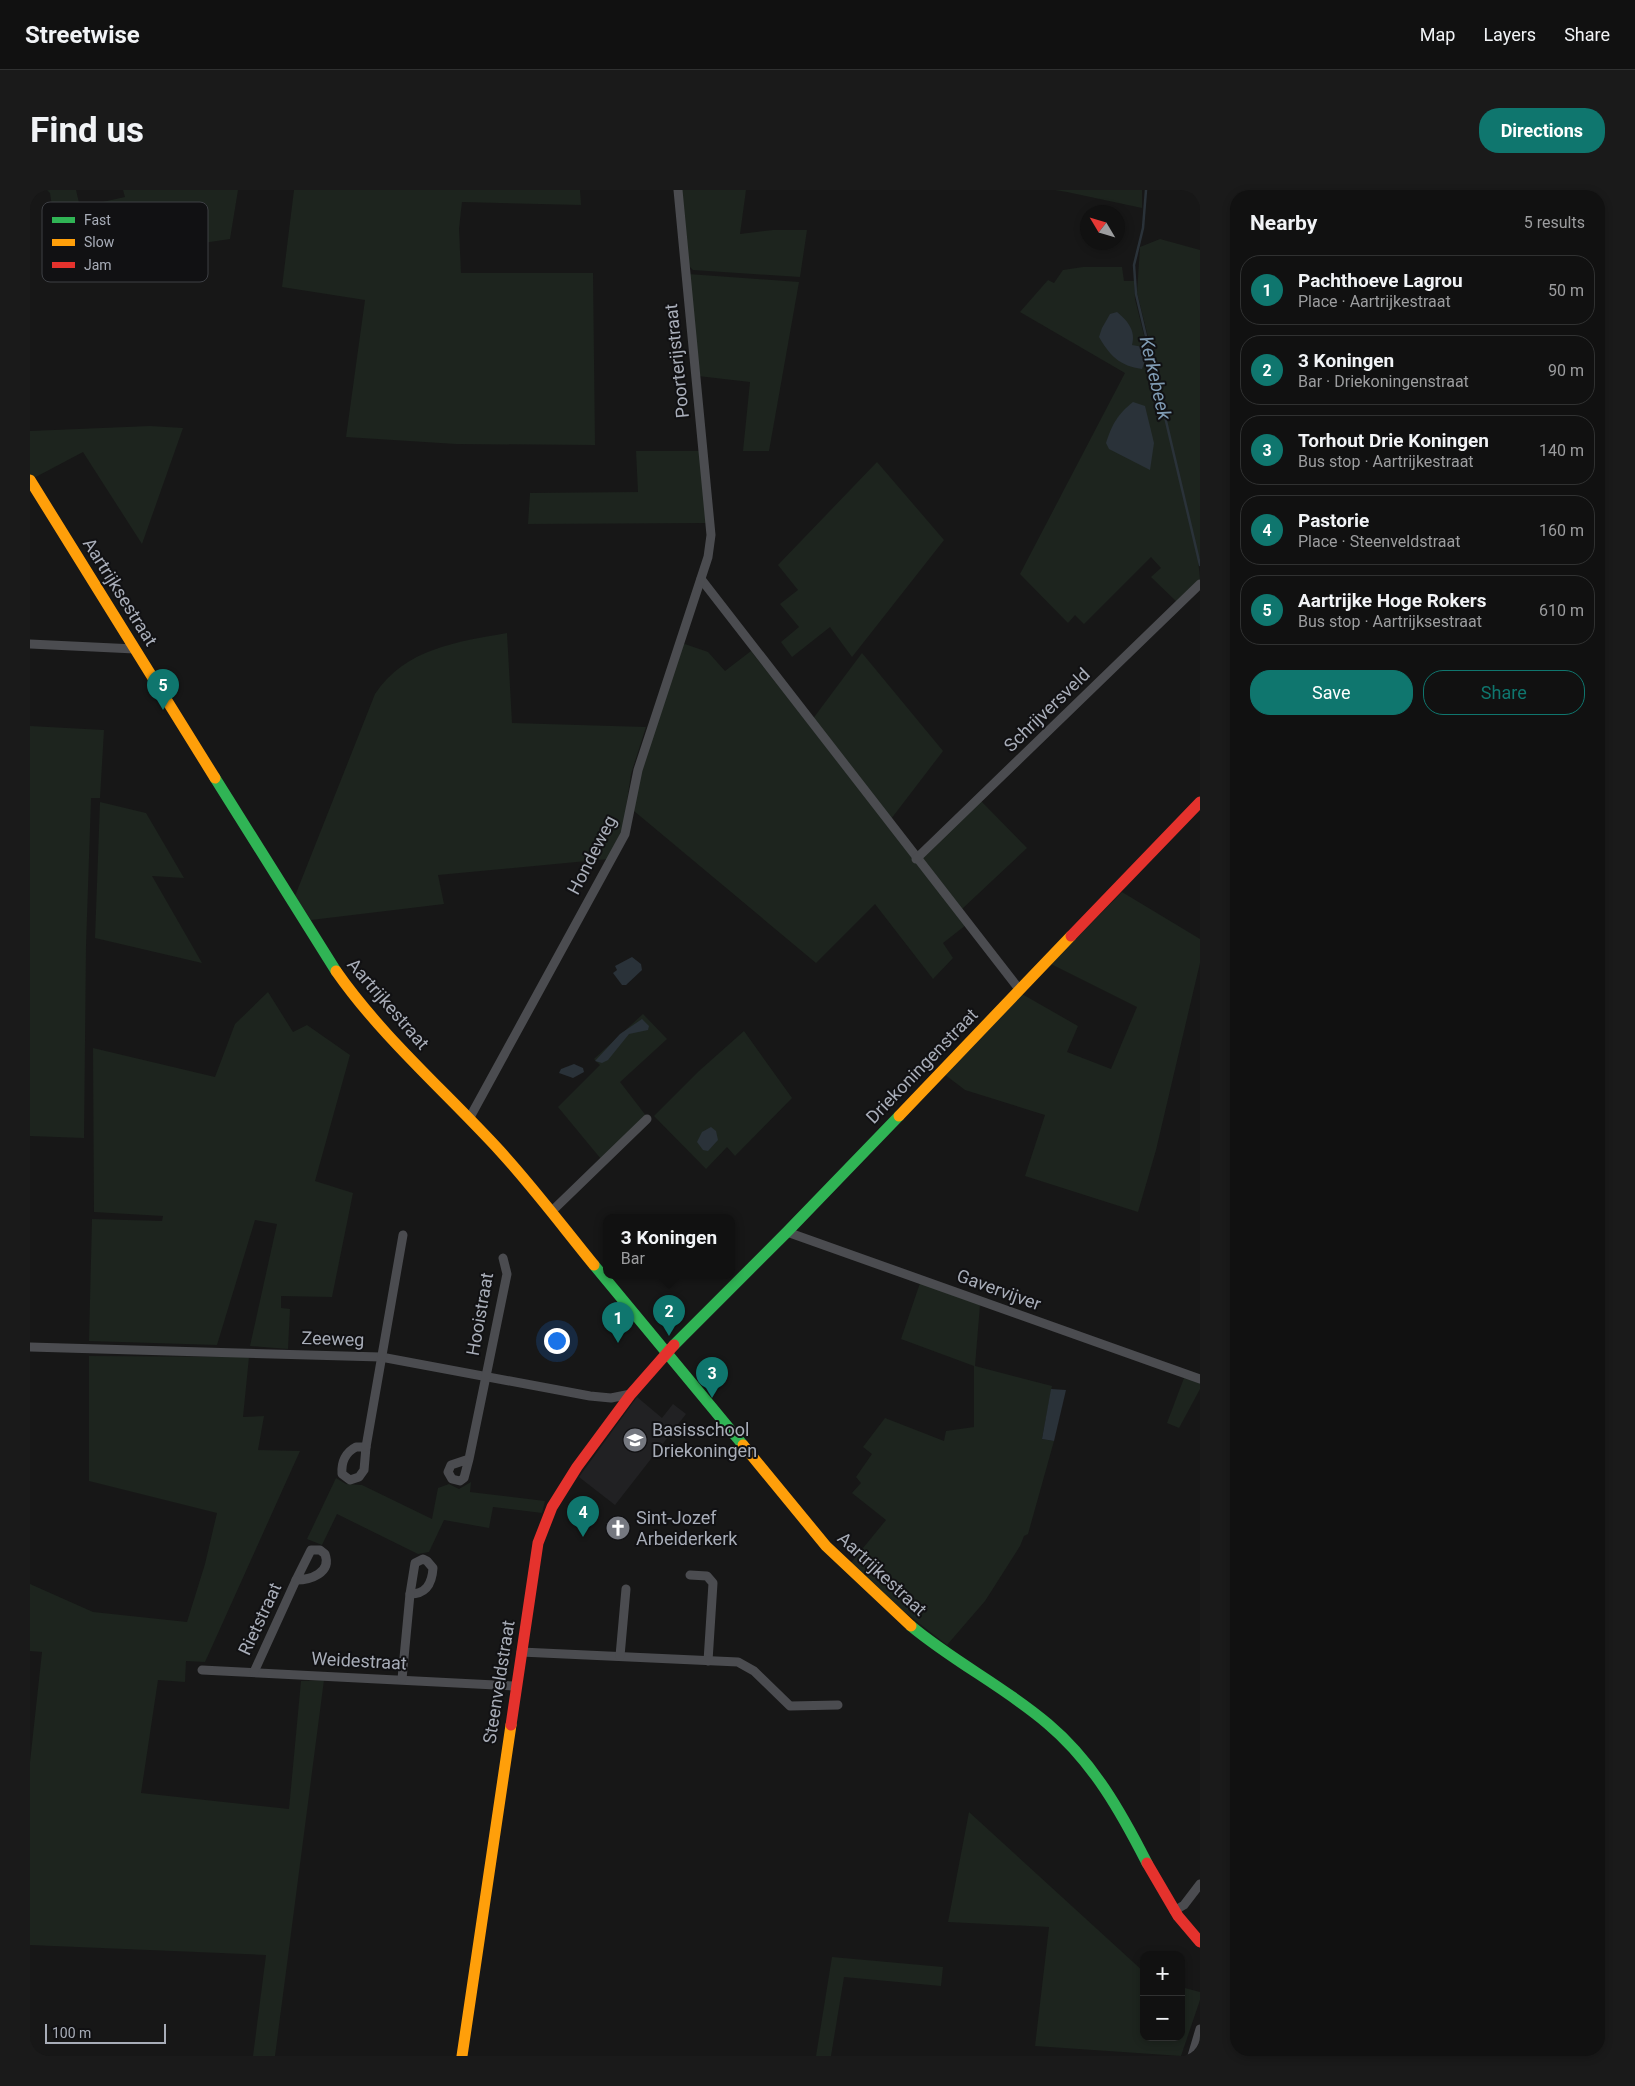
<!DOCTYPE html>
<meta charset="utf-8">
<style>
:root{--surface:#111;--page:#1a1a1a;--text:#f1f3f6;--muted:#9c9d9f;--line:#303131;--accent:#0f766e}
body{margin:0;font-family:Roboto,sans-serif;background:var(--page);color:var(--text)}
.controls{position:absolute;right:15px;bottom:15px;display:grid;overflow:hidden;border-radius:10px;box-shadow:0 2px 8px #0003}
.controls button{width:45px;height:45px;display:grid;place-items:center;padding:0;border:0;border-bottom:1px solid var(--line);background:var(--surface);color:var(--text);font:25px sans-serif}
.compass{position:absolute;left:1050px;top:15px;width:45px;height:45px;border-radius:50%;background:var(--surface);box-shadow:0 2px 8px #0003;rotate:308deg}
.scale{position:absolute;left:15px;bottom:12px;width:121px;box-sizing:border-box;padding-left:5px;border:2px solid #a8adb8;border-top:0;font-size:14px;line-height:18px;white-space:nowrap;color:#a8adb8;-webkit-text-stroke:4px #111113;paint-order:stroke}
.you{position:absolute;left:526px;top:1150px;width:18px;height:18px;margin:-12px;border:4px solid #fff;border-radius:50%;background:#1a73e8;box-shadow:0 0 0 8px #1a73e833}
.badge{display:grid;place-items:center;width:32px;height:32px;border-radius:50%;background:var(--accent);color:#fff;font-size:16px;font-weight:700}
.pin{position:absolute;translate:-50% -41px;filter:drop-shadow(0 1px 2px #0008)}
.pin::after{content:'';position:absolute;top:26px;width:18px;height:15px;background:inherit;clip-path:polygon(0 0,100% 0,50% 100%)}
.popup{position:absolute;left:573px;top:1024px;width:132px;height:65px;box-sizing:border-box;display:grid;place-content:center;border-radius:10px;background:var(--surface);filter:drop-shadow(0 1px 4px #0005);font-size:16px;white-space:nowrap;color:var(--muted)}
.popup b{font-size:19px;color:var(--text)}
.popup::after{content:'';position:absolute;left:50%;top:100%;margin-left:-10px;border:10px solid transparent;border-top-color:var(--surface)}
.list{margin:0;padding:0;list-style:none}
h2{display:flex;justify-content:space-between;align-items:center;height:65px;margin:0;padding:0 20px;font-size:21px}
h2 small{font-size:16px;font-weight:400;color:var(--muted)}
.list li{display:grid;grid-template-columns:32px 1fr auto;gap:15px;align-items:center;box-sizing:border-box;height:70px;margin:0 10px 10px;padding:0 10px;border:1px solid var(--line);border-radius:20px}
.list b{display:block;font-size:19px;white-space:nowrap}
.list p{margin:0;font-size:16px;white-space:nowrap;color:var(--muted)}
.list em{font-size:16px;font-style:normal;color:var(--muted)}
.actions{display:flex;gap:10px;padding:15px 20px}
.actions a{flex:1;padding:11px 0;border:1px solid var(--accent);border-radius:20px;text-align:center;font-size:18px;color:var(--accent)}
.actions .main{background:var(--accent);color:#fff}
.map{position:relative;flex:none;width:1170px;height:1866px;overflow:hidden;border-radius:20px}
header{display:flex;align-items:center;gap:30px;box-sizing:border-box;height:70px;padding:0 25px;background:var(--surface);border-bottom:1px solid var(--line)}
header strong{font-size:24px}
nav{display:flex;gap:28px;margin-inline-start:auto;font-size:18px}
.intro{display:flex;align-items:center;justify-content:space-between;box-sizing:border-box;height:120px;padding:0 30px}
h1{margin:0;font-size:35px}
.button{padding:12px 22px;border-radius:20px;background:var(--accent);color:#fff;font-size:18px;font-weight:700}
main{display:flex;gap:30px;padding:0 30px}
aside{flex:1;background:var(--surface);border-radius:20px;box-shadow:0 2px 8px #0003}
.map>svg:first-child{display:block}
.built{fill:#212123}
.green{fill:#1d241e}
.water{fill:#2a3239}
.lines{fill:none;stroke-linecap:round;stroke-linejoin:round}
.stream{stroke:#2a3239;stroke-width:2.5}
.street{stroke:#4b4c50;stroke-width:9}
.fast{stroke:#30b455;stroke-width:11}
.slow{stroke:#ff9f0a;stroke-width:11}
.jam{stroke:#e5322d;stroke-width:11}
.labels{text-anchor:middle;stroke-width:4;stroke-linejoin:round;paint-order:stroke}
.street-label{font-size:18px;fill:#a8adb8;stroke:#111113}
.poi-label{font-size:18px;fill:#a8adb8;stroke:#111113;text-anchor:start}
.water-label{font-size:19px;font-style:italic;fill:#7f9bb3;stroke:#111113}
.key{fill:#111113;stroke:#3e4045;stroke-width:1}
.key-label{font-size:14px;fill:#a8adb8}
</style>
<header>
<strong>Streetwise</strong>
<nav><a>Map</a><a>Layers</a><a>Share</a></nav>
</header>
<div class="intro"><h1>Find us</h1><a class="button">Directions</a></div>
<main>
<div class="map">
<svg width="1170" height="1866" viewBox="0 0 1170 1866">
<rect width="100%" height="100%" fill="#171717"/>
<polygon class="built" points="607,1207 632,1228 643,1214 656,1224 585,1315 549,1287"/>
<g class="green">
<polygon points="17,0 46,0 50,17 95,7 93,0 208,0 200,49 51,71 43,59 29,63 20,3"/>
<polygon points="264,0 550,0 551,15 432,12 429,39 431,83 563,83 565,255 426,254 316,247 335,110 252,97"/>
<polygon points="651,0 716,0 710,44 743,40 777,40 770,87 663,80 659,76"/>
<polygon points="1025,0 1112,0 1112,18 1037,2"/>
<polygon points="1130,49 1170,60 1170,367 1168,369 1170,389 1147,412 1121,387 1131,378 1121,367 1054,434 1045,425 1038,433 990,384 1095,183 990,122 1018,90 1024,93 1033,80 1053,77 1092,77 1094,91 1104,91 1105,109 1128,201 1132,203 1107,103 1110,57"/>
<polygon points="658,84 769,92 739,261 713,261 720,192 668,186"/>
<polygon points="120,236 153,238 112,354 53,262 0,290 0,241"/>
<polygon points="606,261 670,261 677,333 498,334 500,303 608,302"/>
<polygon points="847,272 914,350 822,467 800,437 762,467 751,452 769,437 750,414 768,400 748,375"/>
<path d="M477,443L482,533L616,537L601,584L593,638L578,669L408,685L414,714L281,730L265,706L345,504C376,458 427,452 477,443Z"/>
<polygon points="652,453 678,462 695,481 721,461 936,735 913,753 923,768 903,789 845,714 786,773 604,621 607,594"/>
<polygon points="832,463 913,561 861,629 782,530"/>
<polygon points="0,536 74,540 70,608 61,608 56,756 54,948 0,946"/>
<polygon points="951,611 997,658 932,719 891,667"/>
<polygon points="70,612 116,623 154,688 122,686 172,773 65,748"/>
<polygon points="1092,702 1170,749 1170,773 1126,960 1108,1022 995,986 1015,925 935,900 914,884 992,804 1048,836 1037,862 1081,879 1107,817 1021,774"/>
<polygon points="238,802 263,842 277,835 320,865 285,991 323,1003 302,1107 251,1106 251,1118 260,1119 258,1159 220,1156 247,1034 225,1030 187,1155 59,1151 62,1029 132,1031 133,1026 64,1022 63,858 185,887 205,834"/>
<polygon points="613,824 637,849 590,892 617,927 571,969 528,917 570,875 564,869"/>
<polygon points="714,841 762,908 705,966 697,957 676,979 624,926 669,881"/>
<polygon points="890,1093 950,1115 945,1176 1022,1196 1012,1249 1024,1251 998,1344 994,1346 990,1356 955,1411 917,1455 841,1396 820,1374 856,1330 822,1303 831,1293 826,1287 842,1264 833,1257 855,1228 914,1251 916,1241 944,1237 944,1176 871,1149"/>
<polygon points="59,1166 219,1167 213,1227 234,1226 228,1260 270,1261 175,1472 156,1471 155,1492 128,1490 111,1603 259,1619 271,1491 294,1490 245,1866 223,1866 236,1765 0,1755 0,1572 12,1462 0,1461 0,1394 63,1422 157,1432 175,1374 187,1323 59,1291"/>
<polygon points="1154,1188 1170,1193 1170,1199 1149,1238 1137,1233"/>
<polygon points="306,1288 316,1294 332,1295 402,1329 408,1298 419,1294 429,1299 441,1292 440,1302 515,1311 512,1323 463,1317 459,1338 414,1330 399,1362 388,1364 307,1324 292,1355 277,1349"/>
<polygon points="939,1622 1114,1782 1114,1847 1151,1847 1151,1797 1170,1802 1170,1810 1151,1866 1005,1856 1019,1737 918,1732"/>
<polygon points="802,1767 913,1777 911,1796 814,1787 801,1866 786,1866"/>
</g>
<g class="water">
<path d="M1087,122C1098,131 1106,141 1102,155L1113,157L1115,171L1112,179C1090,176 1080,166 1069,147L1072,138L1080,124Z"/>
<path d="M1103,212L1115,216L1124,253L1120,280L1079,259L1076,253C1082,234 1088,224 1103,212Z"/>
<polygon points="602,767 611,774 612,780 596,795 592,795 583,783 587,780 585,776"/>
<polygon points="612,829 619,836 618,840 599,844 578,870 572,873 565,871 590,844"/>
<polygon points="544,874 553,878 554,882 543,888 529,883 531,879"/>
<polygon points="681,937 686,941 688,950 678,961 673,960 667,952 672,942"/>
<polygon points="1021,1199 1036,1200 1024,1251 1012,1249"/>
</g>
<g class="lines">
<polyline class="stream" points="1116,0 1113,38 1104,75 1106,104 1170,375"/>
<g class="street">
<polyline points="671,389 989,799"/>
<polyline points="0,454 105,459"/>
<polyline points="886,669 1170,394"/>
<polyline points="439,929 595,644 608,580 678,367 681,345 648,0"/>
<polyline points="521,1022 617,929"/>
<polyline points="757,1042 1170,1189"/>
<polyline points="0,1157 351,1167 560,1206 581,1208 601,1204"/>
<path d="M326,1257H336L334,1280L329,1287L320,1290L312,1284C311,1272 316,1262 326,1257Z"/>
<polyline points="336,1257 373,1045"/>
<polyline points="439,1269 434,1288 430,1291 422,1289 418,1282 421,1275 439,1269 477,1084 473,1068"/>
<path d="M281,1360H290L295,1364C302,1383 280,1390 266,1390Z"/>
<path d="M393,1369L397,1371L403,1378C402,1394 396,1404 380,1404L385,1373Z"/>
<polyline points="660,1385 677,1386 683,1393 678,1471"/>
<polyline points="491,1462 708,1472 724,1481 760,1516 808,1515"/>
<polyline points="590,1466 596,1399"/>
<polyline points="172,1480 485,1496"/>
<polyline points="224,1482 266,1390"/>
<polyline points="372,1489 380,1404"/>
<polyline points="1144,1721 1154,1715 1170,1694"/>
<polyline points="1162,1866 1170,1839"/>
</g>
<g class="fast">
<polyline points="185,588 306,781"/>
<polyline points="564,1075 713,1255"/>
<polyline points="644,1155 757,1042 869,926"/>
<path d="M881,1436C924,1472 975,1497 1018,1534C1063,1572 1091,1622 1117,1673"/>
</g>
<g class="slow">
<polyline points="0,290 185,588"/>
<path d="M306,781C352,847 415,901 470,961C503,997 533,1037 564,1075"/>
<polyline points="869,926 1041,746"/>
<polyline points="713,1255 796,1356 881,1436"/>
<polyline points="432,1866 481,1535"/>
</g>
<g class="jam">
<polyline points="1041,746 1170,612"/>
<polyline points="481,1535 508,1353 522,1317 547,1277 601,1204 644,1155"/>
<polyline points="1117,1673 1148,1726 1170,1752"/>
</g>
</g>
<defs>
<symbol id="school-disc" viewBox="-11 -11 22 22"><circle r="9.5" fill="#757880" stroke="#111113"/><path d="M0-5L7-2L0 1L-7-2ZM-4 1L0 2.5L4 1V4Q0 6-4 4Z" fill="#fff"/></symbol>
<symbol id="church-disc" viewBox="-11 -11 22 22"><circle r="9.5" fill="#757880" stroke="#111113"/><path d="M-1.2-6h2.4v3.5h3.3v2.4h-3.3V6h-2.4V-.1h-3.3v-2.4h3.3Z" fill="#fff"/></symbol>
</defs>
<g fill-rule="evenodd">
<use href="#school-disc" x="591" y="1236" width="28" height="28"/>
<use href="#church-disc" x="574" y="1324" width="28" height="28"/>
</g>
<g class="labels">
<g class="street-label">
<text transform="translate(647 171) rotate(-96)" y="6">Poorterijstraat</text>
<text transform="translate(90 402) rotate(58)" y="6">Aartrijksestraat</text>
<text transform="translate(1017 520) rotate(-44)" y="6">Schrijversveld</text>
<text transform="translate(562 665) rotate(-63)" y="6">Hondeweg</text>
<text transform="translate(358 814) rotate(49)" y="6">Aartrijkestraat</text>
<text transform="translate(892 876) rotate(-46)" y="6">Driekoningenstraat</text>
<text transform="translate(969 1100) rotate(20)" y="6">Gavervijver</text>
<text transform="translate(450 1124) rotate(-80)" y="6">Hooistraat</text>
<text transform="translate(303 1149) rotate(2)" y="6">Zeeweg</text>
<text transform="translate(852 1384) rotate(43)" y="6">Aartrijkestraat</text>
<text transform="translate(230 1429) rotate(-65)" y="6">Rietstraat</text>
<text transform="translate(329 1471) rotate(3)" y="6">Weidestraat</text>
<text transform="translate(469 1492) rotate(-81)" y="6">Steenveldstraat</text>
</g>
<g class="poi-label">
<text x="622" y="1246">Basisschool<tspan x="622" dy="21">Driekoningen</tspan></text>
<text x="606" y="1334">Sint-Jozef<tspan x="606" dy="21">Arbeiderkerk</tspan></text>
</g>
<g class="water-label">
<text transform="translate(1126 188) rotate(77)" y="7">Kerkebeek</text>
</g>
</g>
<rect x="12" y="12" width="166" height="80" rx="8" class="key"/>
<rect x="22" y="27" width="23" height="6" fill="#30b455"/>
<rect x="22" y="49" width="23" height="7" fill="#ff9f0a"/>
<rect x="22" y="72" width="23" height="6" fill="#e5322d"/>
<g class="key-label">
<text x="54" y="35">Fast</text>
<text x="54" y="57">Slow</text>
<text x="54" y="80">Jam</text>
</g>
</svg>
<div class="controls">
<button>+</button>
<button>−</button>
</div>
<svg class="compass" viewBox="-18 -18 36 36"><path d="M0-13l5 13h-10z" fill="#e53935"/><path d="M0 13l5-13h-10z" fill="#9c9d9f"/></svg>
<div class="scale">100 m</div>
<div class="you"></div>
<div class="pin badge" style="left:588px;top:1153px">1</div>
<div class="pin badge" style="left:639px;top:1146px">2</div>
<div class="popup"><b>3 Koningen</b>Bar</div>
<div class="pin badge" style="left:682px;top:1208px">3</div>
<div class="pin badge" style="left:553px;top:1347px">4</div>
<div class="pin badge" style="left:133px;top:520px">5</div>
</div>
<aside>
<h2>Nearby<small>5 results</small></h2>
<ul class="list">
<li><span class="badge">1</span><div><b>Pachthoeve Lagrou</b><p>Place · Aartrijkestraat</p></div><em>50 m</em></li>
<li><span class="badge">2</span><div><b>3 Koningen</b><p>Bar · Driekoningenstraat</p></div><em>90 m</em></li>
<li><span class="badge">3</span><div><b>Torhout Drie Koningen</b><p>Bus stop · Aartrijkestraat</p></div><em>140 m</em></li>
<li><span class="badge">4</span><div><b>Pastorie</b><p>Place · Steenveldstraat</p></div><em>160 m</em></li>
<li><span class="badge">5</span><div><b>Aartrijke Hoge Rokers</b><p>Bus stop · Aartrijksestraat</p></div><em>610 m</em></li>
</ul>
<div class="actions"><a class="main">Save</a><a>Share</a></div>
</aside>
</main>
